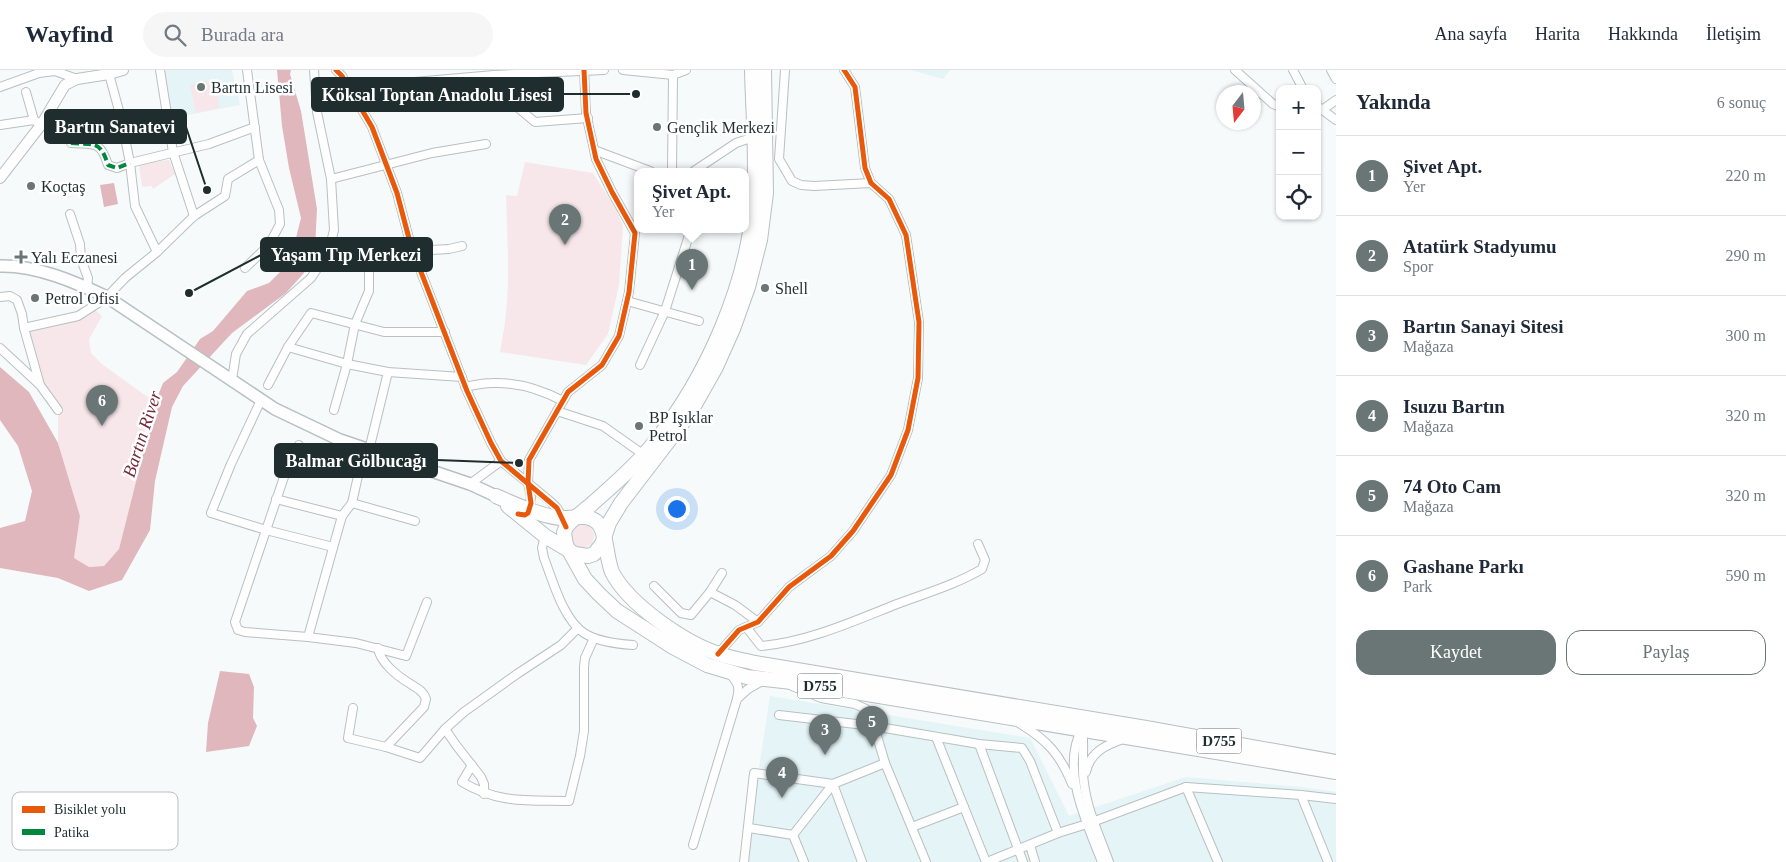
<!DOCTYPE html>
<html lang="tr">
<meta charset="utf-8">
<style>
:root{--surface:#fff;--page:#f6f6f7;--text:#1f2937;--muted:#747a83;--line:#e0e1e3;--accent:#6a7576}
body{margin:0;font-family:"Times New Roman",serif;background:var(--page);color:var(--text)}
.controls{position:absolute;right:15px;top:15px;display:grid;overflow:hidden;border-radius:10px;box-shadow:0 1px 4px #0004}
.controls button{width:45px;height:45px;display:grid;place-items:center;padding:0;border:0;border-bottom:1px solid var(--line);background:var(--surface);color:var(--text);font:25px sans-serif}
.compass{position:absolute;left:1216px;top:15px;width:45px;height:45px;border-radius:50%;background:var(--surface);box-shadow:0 1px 4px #0004;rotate:196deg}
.you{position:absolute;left:676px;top:438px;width:18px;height:18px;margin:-12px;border:4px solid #fff;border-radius:50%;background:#1a73e8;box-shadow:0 0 0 8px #1a73e833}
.badge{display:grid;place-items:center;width:32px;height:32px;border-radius:50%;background:var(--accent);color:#fff;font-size:16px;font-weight:700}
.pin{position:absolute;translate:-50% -41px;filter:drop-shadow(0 1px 2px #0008)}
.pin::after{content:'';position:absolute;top:26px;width:18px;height:15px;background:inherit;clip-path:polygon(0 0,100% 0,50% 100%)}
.popup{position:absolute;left:634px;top:98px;width:115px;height:65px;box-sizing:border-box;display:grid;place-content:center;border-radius:10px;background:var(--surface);filter:drop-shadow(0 1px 4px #0005);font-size:16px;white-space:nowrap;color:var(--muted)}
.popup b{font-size:19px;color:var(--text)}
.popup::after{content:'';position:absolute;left:50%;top:100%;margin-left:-10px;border:10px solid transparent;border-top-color:var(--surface)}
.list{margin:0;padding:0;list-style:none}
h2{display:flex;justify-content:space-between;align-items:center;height:65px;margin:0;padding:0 20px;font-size:21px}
h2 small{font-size:16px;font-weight:400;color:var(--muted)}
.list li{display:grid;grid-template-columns:32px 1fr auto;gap:15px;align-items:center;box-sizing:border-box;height:80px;padding:0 20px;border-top:1px solid var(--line)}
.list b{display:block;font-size:19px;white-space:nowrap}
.list p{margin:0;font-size:16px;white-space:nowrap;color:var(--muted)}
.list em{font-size:16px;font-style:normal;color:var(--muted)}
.actions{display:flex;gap:10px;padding:15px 20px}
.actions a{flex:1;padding:11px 0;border:1px solid var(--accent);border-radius:15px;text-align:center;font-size:18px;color:var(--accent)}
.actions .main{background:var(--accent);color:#fff}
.icon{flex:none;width:28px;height:28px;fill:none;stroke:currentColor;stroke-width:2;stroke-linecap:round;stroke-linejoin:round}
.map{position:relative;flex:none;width:1336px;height:792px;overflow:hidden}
header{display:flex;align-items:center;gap:30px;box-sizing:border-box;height:70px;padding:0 25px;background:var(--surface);border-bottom:1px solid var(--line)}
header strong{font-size:24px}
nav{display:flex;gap:28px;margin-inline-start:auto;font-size:18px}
.search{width:350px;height:45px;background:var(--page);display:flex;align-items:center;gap:12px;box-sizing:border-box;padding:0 18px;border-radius:28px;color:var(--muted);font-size:19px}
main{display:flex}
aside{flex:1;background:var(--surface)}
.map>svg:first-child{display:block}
.built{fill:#e4f4f7}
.green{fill:#f8e7ea}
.water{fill:#e0b7bd}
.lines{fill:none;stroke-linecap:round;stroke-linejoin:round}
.street-casing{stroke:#b8c0c1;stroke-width:10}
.secondary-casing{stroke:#b8c0c1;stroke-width:12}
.primary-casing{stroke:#b8c0c1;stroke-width:14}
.highway-casing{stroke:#b8c0c1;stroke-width:16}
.street{stroke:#fefefe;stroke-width:8}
.secondary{stroke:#fefefe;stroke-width:10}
.primary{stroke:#fefefe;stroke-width:11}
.highway{stroke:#fefefe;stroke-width:14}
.quiet{stroke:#00873e;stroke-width:4;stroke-dasharray:8 4;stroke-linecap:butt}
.cycleway-casing{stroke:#fff;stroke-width:8}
.cycleway{stroke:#e8590c;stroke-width:5}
.poi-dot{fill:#6a7576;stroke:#fff;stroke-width:2}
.labels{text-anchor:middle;stroke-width:5;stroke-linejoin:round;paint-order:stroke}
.shield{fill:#fff;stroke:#626c6d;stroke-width:1}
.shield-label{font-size:15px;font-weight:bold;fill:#1f2d2f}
.poi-label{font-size:16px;fill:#1f2d2f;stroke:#fff;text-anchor:start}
.water-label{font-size:18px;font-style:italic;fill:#732b3b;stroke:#fff}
.key{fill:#fff;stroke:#bcc0c1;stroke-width:1}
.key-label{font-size:14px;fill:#1f2d2f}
.leader{fill:none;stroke:#1f2d2f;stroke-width:2}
.callout-dot{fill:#1f2d2f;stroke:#fff;stroke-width:2}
.callout{fill:#1f2d2f;stroke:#1f2d2f;stroke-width:2}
.callout-label{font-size:18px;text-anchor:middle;font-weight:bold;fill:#fff}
</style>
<header>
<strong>Wayfind</strong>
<div class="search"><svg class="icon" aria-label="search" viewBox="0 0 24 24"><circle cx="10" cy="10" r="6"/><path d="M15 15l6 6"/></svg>Burada ara</div>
<nav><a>Ana sayfa</a><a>Harita</a><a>Hakkında</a><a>İletişim</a></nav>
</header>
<main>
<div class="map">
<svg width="1336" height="792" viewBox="0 0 1336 792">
<rect width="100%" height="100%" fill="#f6fafa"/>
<g class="built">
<polygon points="163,0 232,0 240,35 172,48"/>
<polygon points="911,0 950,0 943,9"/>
<polygon points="770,626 1030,668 1069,746 1186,707 1301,717 1336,722 1336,792 746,792 745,789"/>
</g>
<g class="green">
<polygon points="214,9 220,38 196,43 190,15"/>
<polygon points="169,90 175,104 153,119 152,116 142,117 139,94"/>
<path d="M525,92L593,103L616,139L623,156L619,215L608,264L586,295L500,282C502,269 505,256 506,243C510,204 507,164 506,125L517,126Z"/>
<polygon points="92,237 102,246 89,269 91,283 103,295 149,328 141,391 119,479 104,496 89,497 74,488 80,446 58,373 58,340 40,315 24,258 78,246"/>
<circle cx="582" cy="466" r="12"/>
</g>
<g class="water">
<polygon points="277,0 291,0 290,4 301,41 317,139 315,178 304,203 286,223 232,263 183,316 172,337 155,411 150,460 122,510 89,521 58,508 0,498 0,458 25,451 32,421 18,376 0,350 0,297 29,322 58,373 80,446 74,488 89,497 104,496 119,479 157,328 163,313 177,302 200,269 213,261 247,221 269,213 290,192 301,148 289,98 282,56"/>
<polygon points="114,113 118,134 104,137 100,115"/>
<polygon points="220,601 249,604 254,617 253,648 257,656 249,676 206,682 208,653"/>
</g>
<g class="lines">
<defs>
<g id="street">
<polyline points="160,0 173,82 194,146"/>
<polyline points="336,0 342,6 372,57 397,123 411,176 467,321 491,373 501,391 550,431 557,438 563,448"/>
<polyline points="623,0 673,5 686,0"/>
<polyline points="785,0 779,89 792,111 801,115 814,116 871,113"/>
<polyline points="1235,0 1273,34 1280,37"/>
<polyline points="1293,0 1303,19"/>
<polyline points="1331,0 1336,9"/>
<polyline points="494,5 517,37 535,52 588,48"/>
<polyline points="0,17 39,3 55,1 77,9"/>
<polyline points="26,22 34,50 41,55"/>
<polyline points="358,33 403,13 494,5 604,0"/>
<polyline points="1317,36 1336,50"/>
<polyline points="1322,40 1336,30"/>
<polyline points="0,55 34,50"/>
<path d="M71,73C95,75 100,70 108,95L117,98L130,93L121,48L109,4"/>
<polyline points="594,80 650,101"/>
<polyline points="672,101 673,5"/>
<polyline points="694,101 736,73 754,67"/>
<polyline points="331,109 432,83 486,74"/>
<polyline points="70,144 80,174 81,189 88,208 87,217"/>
<path d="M331,174C356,181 385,178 411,176"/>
<polyline points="413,181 449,179 462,176"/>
<polyline points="157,182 135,136 130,93 209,74 255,57"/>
<polyline points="245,198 269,175 280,154 279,140 259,90 247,0"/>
<polyline points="0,227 10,226 17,230 22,244 24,258 40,315"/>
<polyline points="627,231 699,251"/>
<polyline points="24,258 78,246 92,237 107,227 125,208 157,182 194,146 225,126 228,109 259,90"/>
<polyline points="288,277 347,294 388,302 462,307"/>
<polyline points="0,278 40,315 58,340"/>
<polyline points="640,295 665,241 691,159"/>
<polyline points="232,310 236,284 247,264 311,208 329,181 334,160 331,109 317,42 314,0"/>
<polyline points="268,315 288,277 311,243 384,262 445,262"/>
<path d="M465,317C474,315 483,313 492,313C517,312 542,320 563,331"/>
<polyline points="261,330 231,394 211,443 266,460 333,477"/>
<polyline points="334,340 347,294 355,254 369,221 369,178"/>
<polyline points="557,341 603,356 644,385"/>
<polyline points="299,375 284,407 235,552 238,560 245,562 308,567"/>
<polyline points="369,380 388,302"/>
<polyline points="470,414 501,391"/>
<polyline points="276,429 342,446 352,433 364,379"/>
<polyline points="352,433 415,451"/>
<polyline points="529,441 531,427 528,413 529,390 568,322 602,295 619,266 629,222 635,163 612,122 596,89 586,43 584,0"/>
<polyline points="342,446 308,567 356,573 406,586 427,532"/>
<path d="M545,466L542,478L544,488C553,511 563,549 584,563C598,572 617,574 633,575"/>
<polyline points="654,516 681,543 691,545 710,522 722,503"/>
<polyline points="710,522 735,535 758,552"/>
<path d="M746,557L761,576C808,572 854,551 897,534C926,523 955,515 982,499L985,490L978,474"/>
<path d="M378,578C380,592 397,606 409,613C416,618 423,620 426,629L424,637L386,677L420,688L445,659L464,642L517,604L561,575L578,558"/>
<polyline points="718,584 739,560 758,552 789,517 831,486 853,461 891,405 908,360 918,308 919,252 906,165 889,129 871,113 865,98 855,17 844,0"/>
<path d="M730,604C738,613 740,617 737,629"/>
<polyline points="792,616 821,628 855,634 866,639 871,646 885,693 926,792"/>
<polyline points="353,638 348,668 386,677"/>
<polyline points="779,645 873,656 979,674 1022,678 1030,691 1058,763"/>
<path d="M1019,653C1047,670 1060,684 1072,714"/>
<path d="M1082,658C1085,677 1081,695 1084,713C1087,740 1100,767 1109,792"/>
<polyline points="445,659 456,675 481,707 484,714 484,724"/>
<path d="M1082,659C1060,699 1087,753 1102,792"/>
<polyline points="936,667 986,792"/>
<polyline points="979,674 1023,792"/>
<path d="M472,695L462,712C499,734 528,730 569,731L580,686L584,661V597L585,588L594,568"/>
<path d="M1086,702C1090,682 1106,675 1123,669"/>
<polyline points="833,714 862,792"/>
<polyline points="1186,717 1301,725 1336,729"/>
<polyline points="1301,725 1328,792"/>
<polyline points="912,757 964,737"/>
<polyline points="749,758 793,765"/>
<polyline points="793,765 833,714"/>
<polyline points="793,765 804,792"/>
<polyline points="693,775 737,629 748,619 764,610"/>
<polyline points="1030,775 1035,792"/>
<polyline points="744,792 754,703 833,714 885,693"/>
<polyline points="987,792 1058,763 1087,754 1186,717 1218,792"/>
</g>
<polyline id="secondary" points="0,108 41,55 65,15 77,9 109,4 123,0"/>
<path id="primary" d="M0,196C36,195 75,212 107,227L275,339L340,370L470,414L496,426"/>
<g id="highway">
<path d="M752,0C753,43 757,86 754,129C748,214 707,307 654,373C636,396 613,415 592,434C583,442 573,448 566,457L564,463L566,475L585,509L599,524L617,541L642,557L673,577L707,595L747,607L801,613L1336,702"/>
<path d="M496,426C516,435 538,445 560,448C573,449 586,443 597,452C607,461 606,488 612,502C628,534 685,573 719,584C730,588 743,590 755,593L1146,658L1336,692"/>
<polyline points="508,436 545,466 575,484 588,486 594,484 602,474 609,453 621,433 690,343 716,297 733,259 748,217 760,170 766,123 764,0"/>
</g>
</defs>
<use href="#street" class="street-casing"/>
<use href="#secondary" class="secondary-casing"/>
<use href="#primary" class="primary-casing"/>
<use href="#highway" class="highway-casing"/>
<use href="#street" class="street"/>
<use href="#secondary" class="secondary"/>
<use href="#primary" class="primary"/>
<use href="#highway" class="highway"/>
<path class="quiet" d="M71,73C95,75 100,70 108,95L117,98L130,93"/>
<defs>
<g id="cycleway">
<polyline points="336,0 342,6 372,57 397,123 411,176 467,321 491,373 501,391 557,438 566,457"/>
<polyline points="518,444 525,445 528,443 531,433 528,413 529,390 568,322 602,295 619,266 629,222 635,163 612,122 596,89 586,43 584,0"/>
<polyline points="718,584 739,560 758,552 789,517 831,486 853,461 891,405 908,360 918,308 919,252 906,165 889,129 871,113 865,98 855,17 844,0"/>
</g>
</defs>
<use href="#cycleway" class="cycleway-casing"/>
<use href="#cycleway" class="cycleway"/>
</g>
<g class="poi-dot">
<circle cx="201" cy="17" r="5"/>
<circle cx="657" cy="57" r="5"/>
<circle cx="31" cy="116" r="5"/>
<path d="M18.5 179.5h5v5h5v5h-5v5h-5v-5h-5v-5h5z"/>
<circle cx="765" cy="218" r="5"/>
<circle cx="35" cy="228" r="5"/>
<circle cx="639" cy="356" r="5"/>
</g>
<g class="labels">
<g class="shield">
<rect x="797.5" y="603.5" width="45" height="25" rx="4"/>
<rect x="1196.5" y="658.5" width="45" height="25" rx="4"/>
</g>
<g class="shield-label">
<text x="820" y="621">D755</text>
<text x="1219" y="676">D755</text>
</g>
<g class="poi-label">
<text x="211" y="23">Bartın Lisesi</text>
<text x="667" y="63">Gençlik Merkezi</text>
<text x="41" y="122">Koçtaş</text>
<text x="31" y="193">Yalı Eczanesi</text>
<text x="775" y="224">Shell</text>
<text x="45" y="234">Petrol Ofisi</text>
<text x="649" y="353">BP Işıklar<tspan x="649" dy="18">Petrol</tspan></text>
</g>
<g class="water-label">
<text transform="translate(142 364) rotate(-72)" y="6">Bartın River</text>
</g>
</g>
<rect x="12" y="722" width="166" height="58" rx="8" class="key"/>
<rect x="22" y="736" width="23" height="7" fill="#e8590c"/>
<rect x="22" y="759" width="23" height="6" fill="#00873e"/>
<g class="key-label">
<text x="54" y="744">Bisiklet yolu</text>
<text x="54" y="767">Patika</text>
</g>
<path class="leader" d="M636 24L563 24M207 120L186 57M189 223L261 185M519 393L437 390"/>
<g class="callout-dot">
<circle cx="636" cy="24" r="5"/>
<circle cx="207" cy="120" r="5"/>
<circle cx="189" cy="223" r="5"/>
<circle cx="519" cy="393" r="5"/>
</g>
<g class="callout">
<rect x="312" y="8" width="251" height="33" rx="5"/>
<rect x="45" y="40" width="141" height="33" rx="5"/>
<rect x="261" y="168" width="171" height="33" rx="5"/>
<rect x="275" y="374" width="162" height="33" rx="5"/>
</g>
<g class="callout-label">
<text x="437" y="31">Köksal Toptan Anadolu Lisesi</text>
<text x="115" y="63">Bartın Sanatevi</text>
<text x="346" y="191">Yaşam Tıp Merkezi</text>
<text x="356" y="397">Balmar Gölbucağı</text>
</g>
</svg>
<div class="controls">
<button>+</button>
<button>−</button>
<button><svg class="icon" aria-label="locate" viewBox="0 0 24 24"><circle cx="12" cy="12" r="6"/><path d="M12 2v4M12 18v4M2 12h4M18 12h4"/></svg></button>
</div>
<svg class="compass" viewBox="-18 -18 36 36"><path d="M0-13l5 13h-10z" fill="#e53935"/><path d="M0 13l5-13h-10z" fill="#747a83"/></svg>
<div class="you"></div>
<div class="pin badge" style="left:692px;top:220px">1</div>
<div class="popup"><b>Şivet Apt.</b>Yer</div>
<div class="pin badge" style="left:565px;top:175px">2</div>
<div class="pin badge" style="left:825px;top:685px">3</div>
<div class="pin badge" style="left:782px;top:728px">4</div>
<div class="pin badge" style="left:872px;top:677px">5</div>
<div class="pin badge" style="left:102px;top:356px">6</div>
</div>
<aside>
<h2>Yakında<small>6 sonuç</small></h2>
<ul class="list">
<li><span class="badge">1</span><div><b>Şivet Apt.</b><p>Yer</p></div><em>220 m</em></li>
<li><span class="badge">2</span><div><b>Atatürk Stadyumu</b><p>Spor</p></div><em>290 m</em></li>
<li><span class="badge">3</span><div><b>Bartın Sanayi Sitesi</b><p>Mağaza</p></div><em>300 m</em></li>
<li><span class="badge">4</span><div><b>Isuzu Bartın</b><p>Mağaza</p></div><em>320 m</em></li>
<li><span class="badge">5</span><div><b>74 Oto Cam</b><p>Mağaza</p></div><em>320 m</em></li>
<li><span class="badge">6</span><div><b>Gashane Parkı</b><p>Park</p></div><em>590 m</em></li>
</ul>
<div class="actions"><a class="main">Kaydet</a><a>Paylaş</a></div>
</aside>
</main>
